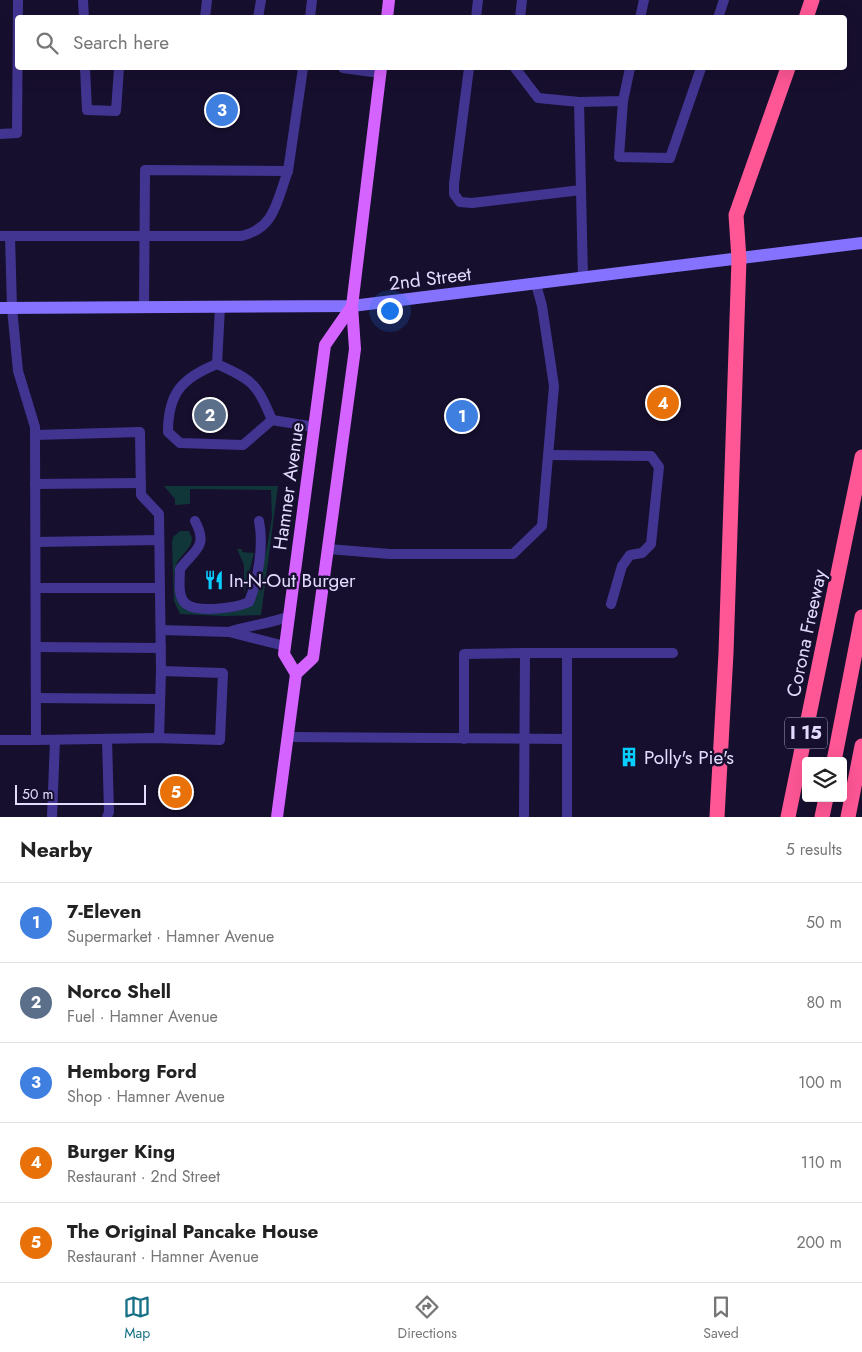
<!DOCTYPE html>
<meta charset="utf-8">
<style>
:root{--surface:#fff;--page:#f6f6f6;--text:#222;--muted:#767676;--line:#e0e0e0;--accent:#166f85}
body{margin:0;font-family:Jost,sans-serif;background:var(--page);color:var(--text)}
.controls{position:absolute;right:15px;bottom:15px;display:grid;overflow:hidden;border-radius:5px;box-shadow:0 5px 20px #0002}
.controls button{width:45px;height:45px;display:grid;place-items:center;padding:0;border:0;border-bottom:1px solid var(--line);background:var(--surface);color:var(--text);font:25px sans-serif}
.scale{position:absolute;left:15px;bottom:12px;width:131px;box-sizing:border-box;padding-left:5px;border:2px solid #e4dcff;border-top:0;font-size:14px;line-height:18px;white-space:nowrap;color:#e4dcff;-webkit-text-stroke:4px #170f2e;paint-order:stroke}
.you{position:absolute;left:389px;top:310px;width:18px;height:18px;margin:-12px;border:4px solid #fff;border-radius:50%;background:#1a73e8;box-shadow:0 0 0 8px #1a73e833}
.badge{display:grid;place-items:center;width:32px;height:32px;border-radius:50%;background:var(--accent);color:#fff;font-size:16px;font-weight:700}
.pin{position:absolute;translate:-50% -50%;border:2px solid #fff;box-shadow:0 1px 5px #0006}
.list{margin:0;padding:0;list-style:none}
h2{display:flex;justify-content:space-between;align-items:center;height:65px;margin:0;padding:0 20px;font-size:21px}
h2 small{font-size:16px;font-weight:400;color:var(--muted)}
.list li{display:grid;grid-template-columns:32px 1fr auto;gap:15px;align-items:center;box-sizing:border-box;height:80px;padding:0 20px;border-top:1px solid var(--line)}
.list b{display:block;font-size:19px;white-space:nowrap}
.list p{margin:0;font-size:16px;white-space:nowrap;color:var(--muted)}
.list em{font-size:16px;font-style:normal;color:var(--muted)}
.icon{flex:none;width:28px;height:28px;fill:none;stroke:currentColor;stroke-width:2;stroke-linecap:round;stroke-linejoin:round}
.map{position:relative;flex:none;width:862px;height:817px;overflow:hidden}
.search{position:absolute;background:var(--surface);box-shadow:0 5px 20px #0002;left:15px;right:15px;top:15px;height:55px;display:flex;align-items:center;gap:12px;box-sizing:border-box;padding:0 18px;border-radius:5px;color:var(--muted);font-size:19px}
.sheet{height:465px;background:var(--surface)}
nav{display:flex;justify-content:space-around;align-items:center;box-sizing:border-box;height:70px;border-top:1px solid var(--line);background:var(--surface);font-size:14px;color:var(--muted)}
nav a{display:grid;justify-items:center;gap:2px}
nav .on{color:var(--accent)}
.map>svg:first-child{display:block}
.green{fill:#113639}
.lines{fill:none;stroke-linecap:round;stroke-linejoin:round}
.service{stroke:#423592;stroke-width:10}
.secondary{stroke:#8573ff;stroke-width:12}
.primary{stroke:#d563ff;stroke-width:12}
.motorway{stroke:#ff5796;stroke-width:15}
.labels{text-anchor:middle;stroke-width:5;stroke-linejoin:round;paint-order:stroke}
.shield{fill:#170f2e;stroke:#a69ec0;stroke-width:1}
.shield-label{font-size:18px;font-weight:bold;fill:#e4dcff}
.street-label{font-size:19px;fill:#e4dcff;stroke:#170f2e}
.poi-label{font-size:19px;fill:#e4dcff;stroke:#170f2e;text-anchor:start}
</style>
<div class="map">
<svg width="862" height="817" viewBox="0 0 862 817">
<rect width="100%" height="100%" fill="#170f2e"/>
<g class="green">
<path d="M164,486H278L261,615L224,616L180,614L174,601L172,542L173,537L180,531H189L192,538C192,548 183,553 178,561C172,571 174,594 179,604L231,611L251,606L267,548L272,517L271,490L190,489V504L175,505V499Z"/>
<polygon points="237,549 242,549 242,552 254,553 244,593 244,565"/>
</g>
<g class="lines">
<g class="service">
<polyline points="83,0 84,18"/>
<polyline points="205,18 207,0"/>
<polyline points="258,18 261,0"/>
<polyline points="310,18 312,0"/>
<polyline points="476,18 478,0"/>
<polyline points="520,18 522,0"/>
<polyline points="640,18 644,0"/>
<polyline points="718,18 724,0"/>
<polyline points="85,68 87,110 116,111 119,68"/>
<polyline points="343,68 380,73"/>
<polyline points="469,68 454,184 454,194 460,202 472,203 581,190"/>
<polyline points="515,68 538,98 579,102 583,278"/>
<polyline points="623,101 619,157 670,158 701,68"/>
<polyline points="579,102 623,101 630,68"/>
<polyline points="0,134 17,133 18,0"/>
<polyline points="0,236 10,236 12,308 18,371 35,427 35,435 36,740 155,738 220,740 223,673 161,671 159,514 141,495 140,432 35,435"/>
<path d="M10,236H241C275,229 277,200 288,171"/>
<polyline points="144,307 145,170 288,171 303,68"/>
<path d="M220,307L217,364C182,378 168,393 168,432L180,443L243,445L272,420L315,427"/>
<path d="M217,364C253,380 257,384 272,420"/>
<polyline points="550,455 651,456 659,467 651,544 642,553 630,555 622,566 611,604"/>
<polyline points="35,484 141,483"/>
<path d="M195,521C209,547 194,550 180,569C180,579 177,597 186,604C198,613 236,608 249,602C258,580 264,545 259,521"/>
<polyline points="36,542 159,540"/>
<polyline points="328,549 390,554 513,554 542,526 554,386 542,306 536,284"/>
<polyline points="36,588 160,588"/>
<polyline points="161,630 229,632 285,646"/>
<path d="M229,632C249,625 270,624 290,616"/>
<polyline points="36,647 161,648"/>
<polyline points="36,698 160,699"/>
<polyline points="288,737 567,739 567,817"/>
<polyline points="159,738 161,671"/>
<polyline points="107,739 109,812 107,817"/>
<polyline points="464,739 464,654 525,653"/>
<polyline points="567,739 567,653"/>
<polyline points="0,740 36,740"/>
<polyline points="52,817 55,740"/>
<polyline points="524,817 525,653 673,653"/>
</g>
<polyline class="secondary" points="0,308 352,306 862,243"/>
<g class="primary">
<polyline points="387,18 389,0"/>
<polyline points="296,674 284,654 325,345 352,306"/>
<polyline points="277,817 296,674 313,658 355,349 352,306 381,68"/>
</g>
<g class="motorway">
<polyline points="806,18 812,0"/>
<polyline points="834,761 862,617"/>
<polyline points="717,817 726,653 739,259 736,215 788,68"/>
<polyline points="788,817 862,457"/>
<polyline points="822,817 826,798"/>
<polyline points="848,817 862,746"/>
</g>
</g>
<defs>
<symbol id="restaurant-bare" viewBox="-9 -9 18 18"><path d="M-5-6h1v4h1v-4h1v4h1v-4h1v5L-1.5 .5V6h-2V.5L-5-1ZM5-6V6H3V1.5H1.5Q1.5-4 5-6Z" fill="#08cdff" stroke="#170f2e" stroke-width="2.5" paint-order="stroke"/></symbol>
<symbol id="building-bare" viewBox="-9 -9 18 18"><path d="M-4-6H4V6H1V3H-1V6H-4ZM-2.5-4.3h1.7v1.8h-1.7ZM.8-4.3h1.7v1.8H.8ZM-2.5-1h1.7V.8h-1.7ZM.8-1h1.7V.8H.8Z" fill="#08cdff" stroke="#170f2e" stroke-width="2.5" paint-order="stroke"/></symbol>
</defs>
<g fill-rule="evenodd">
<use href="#restaurant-bare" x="200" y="566" width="28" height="28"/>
<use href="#building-bare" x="615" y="743" width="28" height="28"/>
</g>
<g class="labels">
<rect class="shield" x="785" y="717.5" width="42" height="31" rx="4"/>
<g class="shield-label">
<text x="806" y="739">I 15</text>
</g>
<g class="street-label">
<text transform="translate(430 278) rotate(-7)" y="7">2nd Street</text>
<text transform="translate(288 486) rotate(-82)" y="7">Hamner Avenue</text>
<text transform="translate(806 633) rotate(-78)" y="7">Corona Freeway</text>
</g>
<g class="poi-label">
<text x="229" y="587">In-N-Out Burger</text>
<text x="644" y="764">Polly's Pie's</text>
</g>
</g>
</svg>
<div class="controls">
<button><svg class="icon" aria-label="layers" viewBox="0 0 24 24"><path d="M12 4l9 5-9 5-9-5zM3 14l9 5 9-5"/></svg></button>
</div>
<div class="scale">50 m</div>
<div class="you"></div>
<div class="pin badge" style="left:462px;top:416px;background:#3f7fe0">1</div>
<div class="pin badge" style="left:210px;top:415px;background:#5c6f8a">2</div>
<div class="pin badge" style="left:222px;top:110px;background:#3f7fe0">3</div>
<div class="pin badge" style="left:663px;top:403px;background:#e8710a">4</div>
<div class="pin badge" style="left:176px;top:792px;background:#e8710a">5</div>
<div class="search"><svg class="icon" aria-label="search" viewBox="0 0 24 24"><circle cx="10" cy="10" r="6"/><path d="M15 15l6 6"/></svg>Search here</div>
</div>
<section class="sheet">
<h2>Nearby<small>5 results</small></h2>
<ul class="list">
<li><span class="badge" style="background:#3f7fe0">1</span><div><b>7-Eleven</b><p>Supermarket · Hamner Avenue</p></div><em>50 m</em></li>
<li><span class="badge" style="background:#5c6f8a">2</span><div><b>Norco Shell</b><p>Fuel · Hamner Avenue</p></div><em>80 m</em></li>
<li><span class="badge" style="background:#3f7fe0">3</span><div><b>Hemborg Ford</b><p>Shop · Hamner Avenue</p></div><em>100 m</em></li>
<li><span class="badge" style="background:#e8710a">4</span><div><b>Burger King</b><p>Restaurant · 2nd Street</p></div><em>110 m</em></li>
<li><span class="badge" style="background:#e8710a">5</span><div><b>The Original Pancake House</b><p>Restaurant · Hamner Avenue</p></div><em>200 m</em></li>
</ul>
</section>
<nav>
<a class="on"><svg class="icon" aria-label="map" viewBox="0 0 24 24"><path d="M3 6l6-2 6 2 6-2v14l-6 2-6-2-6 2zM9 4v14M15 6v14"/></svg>Map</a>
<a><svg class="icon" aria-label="directions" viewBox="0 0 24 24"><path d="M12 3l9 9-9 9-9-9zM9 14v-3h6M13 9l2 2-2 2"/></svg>Directions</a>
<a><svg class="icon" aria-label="saved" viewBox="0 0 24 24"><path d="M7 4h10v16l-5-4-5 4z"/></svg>Saved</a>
</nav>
